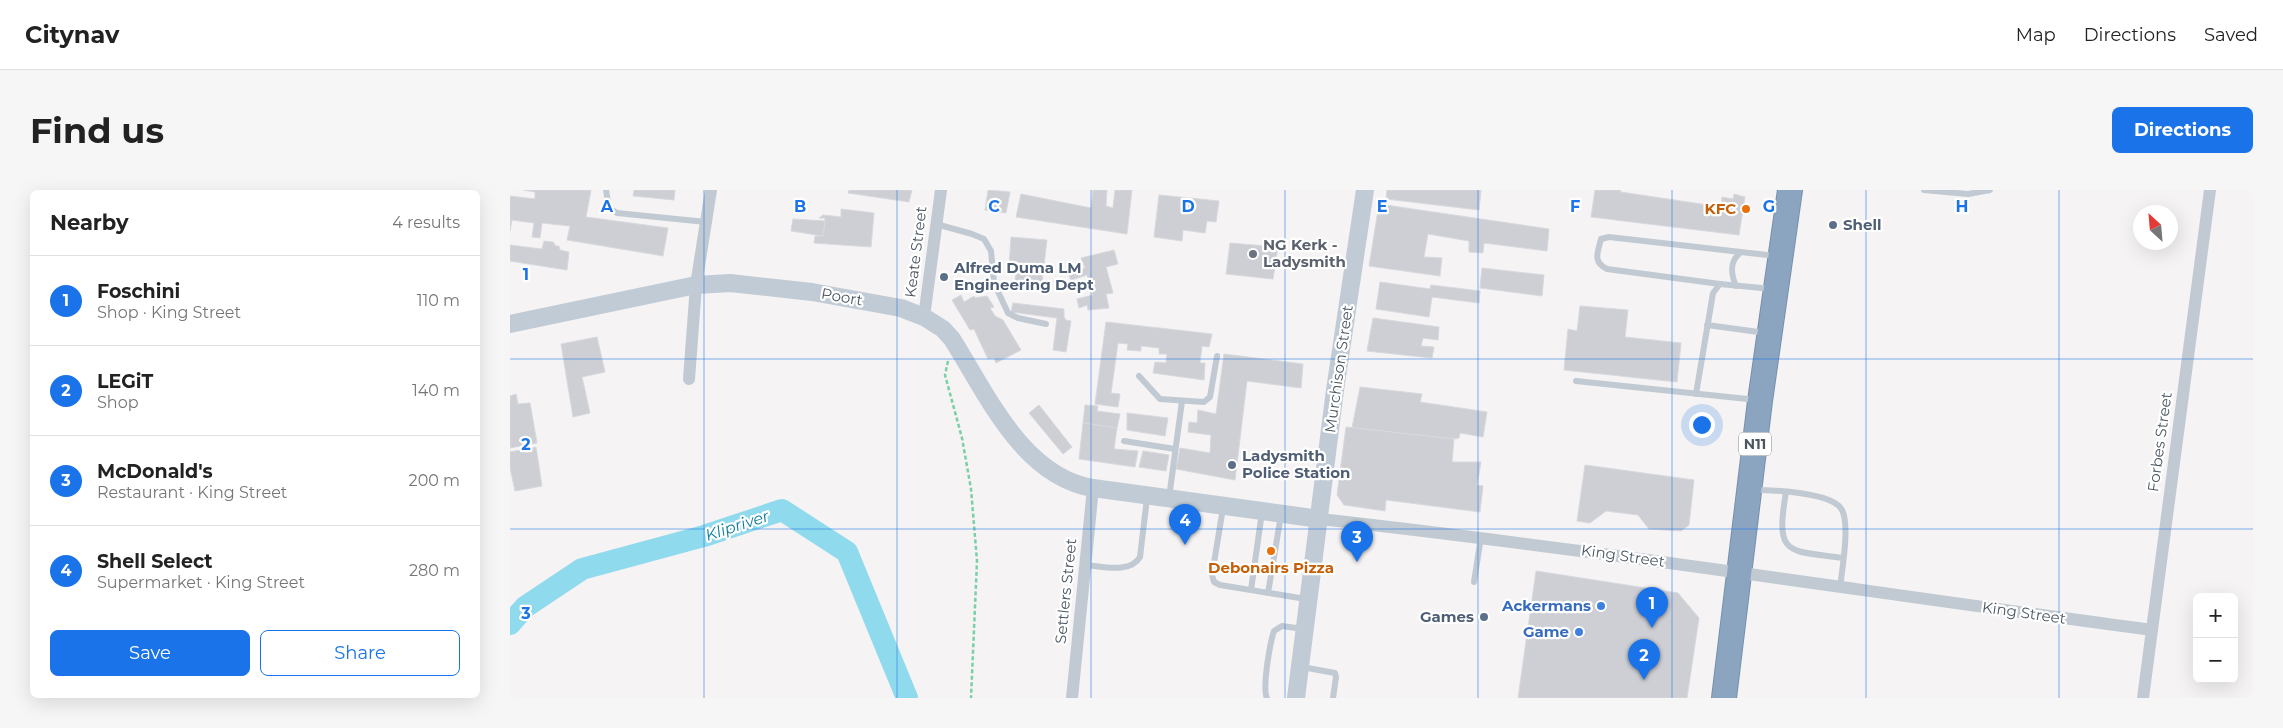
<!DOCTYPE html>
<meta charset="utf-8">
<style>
:root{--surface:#fff;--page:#f6f6f6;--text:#222;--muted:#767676;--line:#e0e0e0;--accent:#1a73e8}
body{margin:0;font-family:Montserrat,sans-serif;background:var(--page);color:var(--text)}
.controls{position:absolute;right:15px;bottom:15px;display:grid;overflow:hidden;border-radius:8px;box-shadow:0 5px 20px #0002}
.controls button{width:45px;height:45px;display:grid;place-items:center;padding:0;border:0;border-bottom:1px solid var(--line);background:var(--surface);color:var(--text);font:25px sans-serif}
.compass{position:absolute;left:1623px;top:15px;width:45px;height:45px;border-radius:50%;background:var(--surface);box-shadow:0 5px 20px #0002;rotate:334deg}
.you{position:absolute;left:1191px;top:234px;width:18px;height:18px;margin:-12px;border:4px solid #fff;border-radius:50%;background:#1a73e8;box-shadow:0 0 0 8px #1a73e833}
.badge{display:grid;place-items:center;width:32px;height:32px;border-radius:50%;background:var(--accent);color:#fff;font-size:16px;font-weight:700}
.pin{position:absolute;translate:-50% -41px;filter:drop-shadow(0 1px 2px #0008)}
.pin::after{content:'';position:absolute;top:26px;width:18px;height:15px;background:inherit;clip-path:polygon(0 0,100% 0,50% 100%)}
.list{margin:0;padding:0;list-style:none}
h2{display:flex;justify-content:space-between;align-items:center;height:65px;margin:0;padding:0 20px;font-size:21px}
h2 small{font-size:16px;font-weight:400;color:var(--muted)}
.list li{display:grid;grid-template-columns:32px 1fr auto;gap:15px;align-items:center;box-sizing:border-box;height:90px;padding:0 20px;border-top:1px solid var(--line)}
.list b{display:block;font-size:19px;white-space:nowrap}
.list p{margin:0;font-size:16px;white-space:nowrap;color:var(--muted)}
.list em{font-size:16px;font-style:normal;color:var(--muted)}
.actions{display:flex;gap:10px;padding:15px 20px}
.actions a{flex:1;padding:11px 0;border:1px solid var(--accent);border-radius:8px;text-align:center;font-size:18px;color:var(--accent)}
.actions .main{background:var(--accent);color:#fff}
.map{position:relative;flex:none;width:1743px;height:508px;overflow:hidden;border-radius:8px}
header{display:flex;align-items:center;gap:30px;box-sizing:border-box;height:70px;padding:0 25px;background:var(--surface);border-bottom:1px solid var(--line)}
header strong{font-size:24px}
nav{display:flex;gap:28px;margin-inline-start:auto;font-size:18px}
.intro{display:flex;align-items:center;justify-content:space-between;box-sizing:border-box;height:120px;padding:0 30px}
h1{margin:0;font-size:35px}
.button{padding:12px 22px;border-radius:8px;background:var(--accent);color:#fff;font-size:18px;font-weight:700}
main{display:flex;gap:30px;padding:0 30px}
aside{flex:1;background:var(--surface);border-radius:8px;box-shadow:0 5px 20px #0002}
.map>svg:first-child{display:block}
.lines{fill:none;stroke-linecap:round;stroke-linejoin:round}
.river{stroke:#90daee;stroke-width:22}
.building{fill:#cdcfd5;stroke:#d7d9de}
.highway-casing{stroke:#7690ad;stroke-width:26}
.path{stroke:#7ad0a6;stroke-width:2.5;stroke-dasharray:4 2.5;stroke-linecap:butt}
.lane{stroke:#c1cad2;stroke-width:6}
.street{stroke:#c1cad2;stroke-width:12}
.secondary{stroke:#c1cbd6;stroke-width:18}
.highway{stroke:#8ba5c1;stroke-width:24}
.grid{fill:none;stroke:#1a73e8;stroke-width:1;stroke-opacity:0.55}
.food-dot{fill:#e8710a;stroke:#fff;stroke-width:2}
.service-dot{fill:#5c6f8a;stroke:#fff;stroke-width:2}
.worship-dot{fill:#6b7280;stroke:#fff;stroke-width:2}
.shop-dot{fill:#3f7fe0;stroke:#fff;stroke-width:2}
.labels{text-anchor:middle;stroke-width:4.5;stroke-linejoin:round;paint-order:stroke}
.shield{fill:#fff;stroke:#808990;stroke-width:1}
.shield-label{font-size:14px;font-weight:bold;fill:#4a5661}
.food-label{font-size:15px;font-weight:bold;fill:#c56008;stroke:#fff;text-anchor:end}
.service-label{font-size:15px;font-weight:bold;fill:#4e5e75;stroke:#fff;text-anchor:start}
.worship-label{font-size:15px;font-weight:bold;fill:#5b616d;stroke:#fff;text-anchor:start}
.street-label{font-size:15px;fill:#4a5661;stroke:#fff}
.shop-label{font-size:15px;font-weight:bold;fill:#366cbe;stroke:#fff;text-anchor:end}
.water-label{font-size:16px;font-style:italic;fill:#0c7c9b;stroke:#fff}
.grid-label{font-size:16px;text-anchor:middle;font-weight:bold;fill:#1a73e8;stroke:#fff;stroke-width:4.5;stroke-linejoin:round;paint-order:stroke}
</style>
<header>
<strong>Citynav</strong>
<nav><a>Map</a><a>Directions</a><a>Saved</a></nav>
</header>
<div class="intro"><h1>Find us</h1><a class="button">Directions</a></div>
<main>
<aside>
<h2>Nearby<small>4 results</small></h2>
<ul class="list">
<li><span class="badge">1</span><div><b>Foschini</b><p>Shop · King Street</p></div><em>110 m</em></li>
<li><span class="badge">2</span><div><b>LEGiT</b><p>Shop</p></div><em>140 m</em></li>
<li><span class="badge">3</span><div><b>McDonald's</b><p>Restaurant · King Street</p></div><em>200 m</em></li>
<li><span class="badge">4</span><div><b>Shell Select</b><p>Supermarket · King Street</p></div><em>280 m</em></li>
</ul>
<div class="actions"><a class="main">Save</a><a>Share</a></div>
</aside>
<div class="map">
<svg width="1743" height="508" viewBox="0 0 1743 508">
<rect width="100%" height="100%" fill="#f5f3f3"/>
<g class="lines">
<polyline class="river" points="0,434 15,417 72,379 194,346 272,320 337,362 397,508"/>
</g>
<g class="building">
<polygon points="13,0 81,0 76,27 158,38 153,66 57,50 60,36 32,33 30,48 22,47 24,33 2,30 0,41 0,6 25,9 25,2"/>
<polygon points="124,0 165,0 164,10 123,6"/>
<polygon points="339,0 402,0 399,12 338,3"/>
<polygon points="478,0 500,2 496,23 475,20"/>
<polygon points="583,0 597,0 596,16 603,18 605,0 622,0 617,44 506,27 511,4 581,18"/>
<polygon points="877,0 971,0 969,20 876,9"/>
<polygon points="1085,0 1110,0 1111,2 1211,17 1212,7 1223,9 1224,4 1235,7 1229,45 1081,27"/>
<polygon points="649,5 709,11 706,32 697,31 695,43 673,40 672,51 644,47"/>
<polygon points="869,14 1039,39 1037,61 974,53 973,63 959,62 959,51 918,44 914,67 932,68 930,86 859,76"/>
<polygon points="331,19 364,23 361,57 304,53 305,46 313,46 315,28 309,28 313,25 331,27"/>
<polygon points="283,29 315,31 313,46 281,41"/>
<polygon points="501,47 537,50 531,100 504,97 507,77 499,77"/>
<polygon points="34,51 43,52 46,56 49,56 50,60 59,62 57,80 0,71 0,55 32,59"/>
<polygon points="720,53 768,57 763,89 716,84"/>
<polygon points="604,60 608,74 596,77 603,103 596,104 599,118 578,120 577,115 569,118 567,109 583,105 577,85 561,90 558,83 560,80 575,78 571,68"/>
<polygon points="972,78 1034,85 1032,106 970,98"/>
<polygon points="870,92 920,99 921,95 970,101 969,113 922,107 919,127 866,119"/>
<polygon points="451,105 454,112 464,106 465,108 477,106 484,117 480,118 485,126 493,130 511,160 486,173 484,168 478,169 464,139 460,140 442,110"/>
<polygon points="503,113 554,119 554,127 556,130 561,131 556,162 543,160 547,128 501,122"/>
<polygon points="1070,116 1118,120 1115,147 1171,153 1167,192 1054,180 1058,139 1067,141"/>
<polygon points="863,128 929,137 928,150 913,148 911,156 924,157 922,168 857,161"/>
<polygon points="596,132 702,144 699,157 692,156 690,173 695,173 694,190 643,183 645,172 656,173 657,164 649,164 649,158 631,156 631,161 617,160 618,154 608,153 601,203 610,204 608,217 585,214"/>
<polygon points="87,147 95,182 72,187 80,223 63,227 51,154"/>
<polygon points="714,164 793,174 791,198 737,191 725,290 666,279 670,258 700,263 701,245 678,242 679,232 687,233 688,220 706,224"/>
<polygon points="850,197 912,204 910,212 977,222 973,247 950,243 949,248 944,249 842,238"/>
<polygon points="6,204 8,214 20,213 27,253 0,258 0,206"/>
<polygon points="529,215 562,257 553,264 519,223"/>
<polygon points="575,215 588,216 587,221 610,224 607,238 573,233"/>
<polygon points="617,223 658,228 655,246 617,240"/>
<polygon points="573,233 607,238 604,259 628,261 625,277 569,269"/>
<polygon points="836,237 944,249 942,272 971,272 967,295 973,296 970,322 876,310 875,321 834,315 827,305"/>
<polygon points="26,257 32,296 5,301 0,278 0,262"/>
<polygon points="633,261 659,265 656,281 629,277"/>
<polygon points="1075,275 1184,290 1179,335 1171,341 1139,339 1128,325 1096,321 1080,333 1067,331"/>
<polygon points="1026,381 1168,403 1189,428 1177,508 1008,508"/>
</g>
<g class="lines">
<defs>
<polyline id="highway" points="1214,508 1250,211 1280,0"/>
</defs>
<use href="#highway" class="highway-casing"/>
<polyline class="path" points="438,171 435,185 452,248 461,299 467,371 461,508"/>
<g class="lane">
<polyline points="96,0 99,18 107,23 196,32"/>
<polyline points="1414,0 1458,4 1480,0"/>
<polyline points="426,34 462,44 474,49 481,61 484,93 498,123 508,128 536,134"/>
<path d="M1210,94L1097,79C1082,72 1088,62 1091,49L1099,47L1266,66"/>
<path d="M1226,96C1221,84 1219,72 1230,63"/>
<polyline points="1197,135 1256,143"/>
<polyline points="629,186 650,209 694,212 700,207 707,166"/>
<polyline points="1066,191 1247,210"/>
<polyline points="1186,204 1203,103 1210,94 1262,99"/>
<polyline points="614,251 665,259"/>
<path d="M1243,300C1261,300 1323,302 1332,320C1340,335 1332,380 1330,398"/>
<path d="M1276,302C1265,367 1277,360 1333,368"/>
<polyline points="659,308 672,211"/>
<polyline points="713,318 702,385 704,392 710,395 796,409"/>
<path d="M575,375C592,376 620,384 630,367L637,308"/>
<polyline points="964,392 971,347"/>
<polyline points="741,400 752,322"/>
<polyline points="758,403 771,325"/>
<polyline points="792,477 825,483 826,487 823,508"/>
<path d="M757,508C752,498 760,453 764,441L772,436L793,439"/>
</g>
<g class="street">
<polyline points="414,127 431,0"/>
<polyline points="179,189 186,95 201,0"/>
<path d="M810,329C1088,360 1364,403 1642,440"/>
<polyline points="562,508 583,298"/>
<polyline points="1633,508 1700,0"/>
</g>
<g class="secondary">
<path d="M0,134L186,95L220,93L302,102L391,118L414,127L433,139L442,149C477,204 512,286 583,298L810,329"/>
<polyline points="786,508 825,200 855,0"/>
</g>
<use href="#highway" class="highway"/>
</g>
<path class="grid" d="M194,0V508M387,0V508M581,0V508M775,0V508M968,0V508M1162,0V508M1356,0V508M1549,0V508M0,169H1743M0,339H1743"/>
<g class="food-dot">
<circle cx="1236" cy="19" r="5"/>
<circle cx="761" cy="361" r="5"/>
</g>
<g class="service-dot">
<circle cx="1323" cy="35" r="5"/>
<circle cx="434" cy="87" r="5"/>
<circle cx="722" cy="275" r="5"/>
<circle cx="974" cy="427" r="5"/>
</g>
<circle class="worship-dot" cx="743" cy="64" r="5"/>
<g class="shop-dot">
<circle cx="1091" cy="416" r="5"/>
<circle cx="1069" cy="442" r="5"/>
</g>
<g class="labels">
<rect class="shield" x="1229" y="242.5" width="32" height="23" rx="4"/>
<g class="shield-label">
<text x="1245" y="259">N11</text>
</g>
<g class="food-label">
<text x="1226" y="24">KFC</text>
<text x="761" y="383" text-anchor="middle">Debonairs Pizza</text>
</g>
<g class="service-label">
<text x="1333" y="40">Shell</text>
<text x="444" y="83">Alfred Duma LM<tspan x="444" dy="17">Engineering Dept</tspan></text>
<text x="732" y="271">Ladysmith<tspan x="732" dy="17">Police Station</tspan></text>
<text x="964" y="432" text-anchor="end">Games</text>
</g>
<g class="worship-label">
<text x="753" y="60">NG Kerk -<tspan x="753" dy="17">Ladysmith</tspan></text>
</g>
<g class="street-label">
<text transform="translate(406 62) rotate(-83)" y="5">Keate Street</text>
<text transform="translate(332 107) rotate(10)" y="5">Poort</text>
<text transform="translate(829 179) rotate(-82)" y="5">Murchison Street</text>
<text transform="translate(1650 252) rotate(-82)" y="5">Forbes Street</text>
<text transform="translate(1113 366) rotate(8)" y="5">King Street</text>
<text transform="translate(556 401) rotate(-84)" y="5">Settlers Street</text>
<text transform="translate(1514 423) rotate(8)" y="5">King Street</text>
</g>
<g class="shop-label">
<text x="1081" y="421">Ackermans</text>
<text x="1059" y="447">Game</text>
</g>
<g class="water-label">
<text transform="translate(227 335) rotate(-18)" y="6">Klipriver</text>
</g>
</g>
<g class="grid-label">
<text x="97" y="22">A</text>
<text x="290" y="22">B</text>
<text x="484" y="22">C</text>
<text x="678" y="22">D</text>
<text x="872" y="22">E</text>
<text x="1065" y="22">F</text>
<text x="1259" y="22">G</text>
<text x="1452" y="22">H</text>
<text x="16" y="90">1</text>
<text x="16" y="260">2</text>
<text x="16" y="429">3</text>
</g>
</svg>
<div class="controls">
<button>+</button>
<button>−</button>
</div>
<svg class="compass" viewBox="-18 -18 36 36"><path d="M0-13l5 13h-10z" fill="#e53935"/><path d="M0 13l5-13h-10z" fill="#767676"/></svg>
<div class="you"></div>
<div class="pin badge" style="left:1142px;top:438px">1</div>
<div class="pin badge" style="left:1134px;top:490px">2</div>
<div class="pin badge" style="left:847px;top:372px">3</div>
<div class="pin badge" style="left:675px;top:355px">4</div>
</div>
</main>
